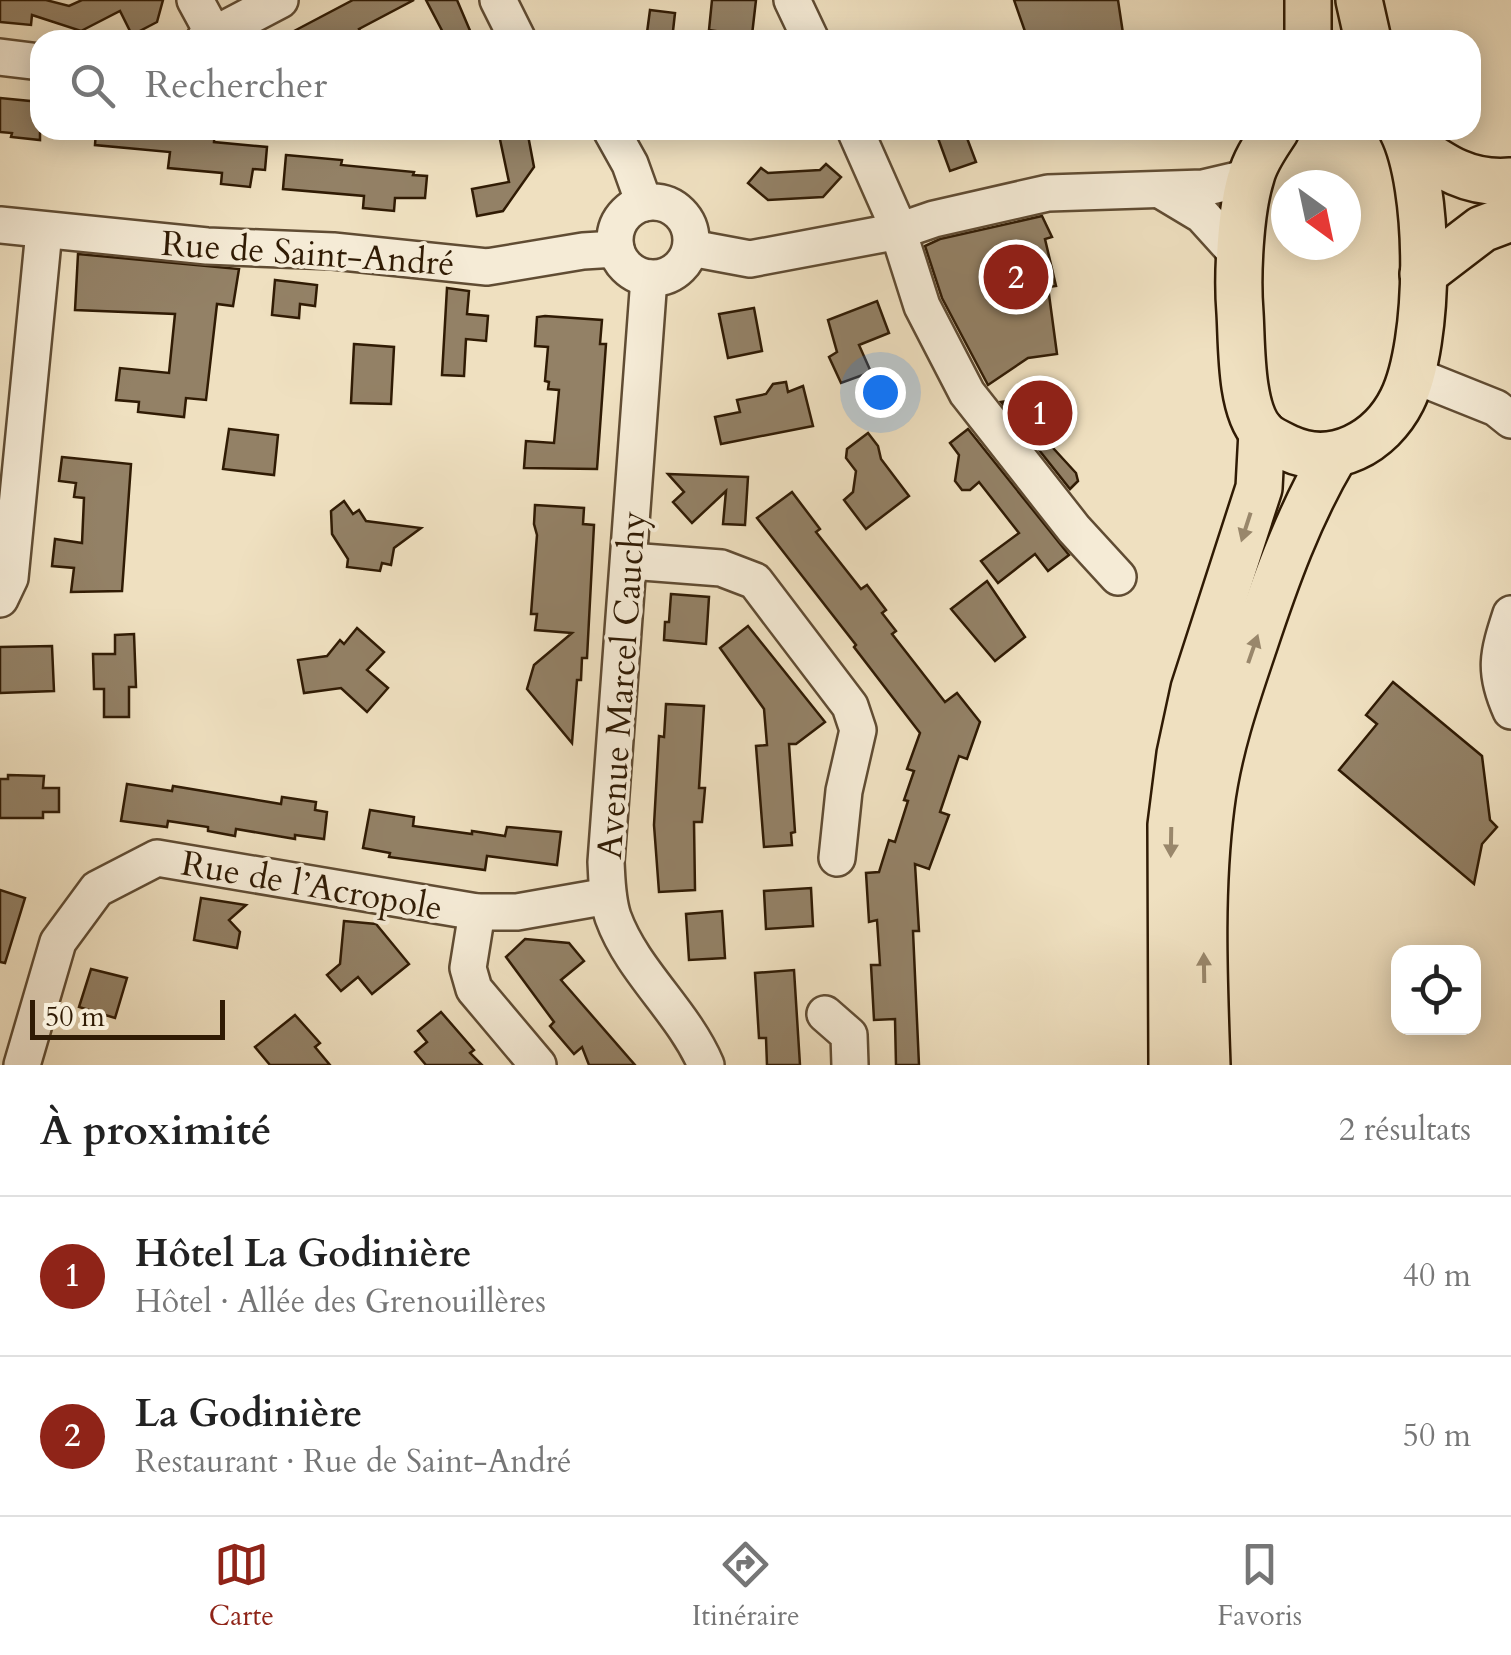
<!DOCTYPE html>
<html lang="fr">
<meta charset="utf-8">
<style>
:root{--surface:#fff;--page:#f2f2f2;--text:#222;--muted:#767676;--line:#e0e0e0;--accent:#8f2418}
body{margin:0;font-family:Cardo,serif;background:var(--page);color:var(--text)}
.controls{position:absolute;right:30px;bottom:30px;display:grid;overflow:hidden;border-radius:20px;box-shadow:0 5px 25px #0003}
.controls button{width:90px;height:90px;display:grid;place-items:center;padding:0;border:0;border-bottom:2px solid var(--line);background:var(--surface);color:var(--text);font:50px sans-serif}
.compass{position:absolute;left:1271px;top:170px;width:90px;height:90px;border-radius:50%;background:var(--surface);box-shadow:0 5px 25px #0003;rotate:147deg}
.scale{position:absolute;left:30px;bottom:25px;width:195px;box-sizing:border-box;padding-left:10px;border:5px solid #301b04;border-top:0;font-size:28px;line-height:35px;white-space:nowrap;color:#301b04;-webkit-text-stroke:8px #f5ebd6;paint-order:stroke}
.you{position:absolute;left:880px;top:392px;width:35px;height:35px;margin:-25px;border:8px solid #fff;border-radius:50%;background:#1a73e8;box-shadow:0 0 0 15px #1a73e833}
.badge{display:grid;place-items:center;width:65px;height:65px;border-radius:50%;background:var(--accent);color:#fff;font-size:32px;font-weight:700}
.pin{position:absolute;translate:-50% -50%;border:5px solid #fff;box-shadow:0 2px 10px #0006}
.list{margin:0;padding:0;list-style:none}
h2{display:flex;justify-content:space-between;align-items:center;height:130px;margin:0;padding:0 40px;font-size:42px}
h2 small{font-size:32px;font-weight:400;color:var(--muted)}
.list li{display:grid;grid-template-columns:65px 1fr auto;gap:30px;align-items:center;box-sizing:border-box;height:160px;padding:0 40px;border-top:2px solid var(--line)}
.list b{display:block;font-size:38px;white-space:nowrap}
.list p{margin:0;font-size:32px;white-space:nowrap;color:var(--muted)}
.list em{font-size:32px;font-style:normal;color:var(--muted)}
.icon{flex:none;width:55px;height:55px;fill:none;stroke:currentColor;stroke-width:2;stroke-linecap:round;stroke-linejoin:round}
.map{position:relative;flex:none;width:1511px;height:1065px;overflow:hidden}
.search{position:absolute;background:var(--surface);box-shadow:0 5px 25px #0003;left:30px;right:30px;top:30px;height:110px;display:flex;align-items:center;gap:25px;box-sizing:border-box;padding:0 35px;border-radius:30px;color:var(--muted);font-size:38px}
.sheet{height:450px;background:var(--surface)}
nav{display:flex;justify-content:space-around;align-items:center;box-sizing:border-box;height:140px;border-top:2px solid var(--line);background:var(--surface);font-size:28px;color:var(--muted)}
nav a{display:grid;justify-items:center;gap:5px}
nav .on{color:var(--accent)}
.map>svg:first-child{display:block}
.building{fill:#938166;stroke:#301b04;stroke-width:2.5}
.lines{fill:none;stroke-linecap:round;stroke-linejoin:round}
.minor-casing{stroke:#604c33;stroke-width:40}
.major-casing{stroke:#301b04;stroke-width:50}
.minor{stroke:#f5ebd6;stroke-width:35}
.major{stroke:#efe0c0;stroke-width:45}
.oneway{fill:#99876b}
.labels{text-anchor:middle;stroke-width:8;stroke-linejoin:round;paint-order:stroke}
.street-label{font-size:35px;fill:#301b04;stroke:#f5ebd6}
</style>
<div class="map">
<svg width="1511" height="1065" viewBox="0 0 1511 1065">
<rect width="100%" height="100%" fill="#efe0c0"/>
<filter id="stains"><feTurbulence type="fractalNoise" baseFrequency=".002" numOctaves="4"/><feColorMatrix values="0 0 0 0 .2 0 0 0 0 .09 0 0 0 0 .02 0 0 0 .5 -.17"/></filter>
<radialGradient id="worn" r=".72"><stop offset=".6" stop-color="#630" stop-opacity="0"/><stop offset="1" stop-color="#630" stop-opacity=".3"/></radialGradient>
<g class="building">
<polygon points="0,0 46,0 69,6 82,0 163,0 157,22 132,35 120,11 81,31 32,15 31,25 0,22"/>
<polygon points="353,0 414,0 359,29 365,40 277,40"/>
<polygon points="426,0 457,0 474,40 447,40"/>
<polygon points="712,0 756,0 752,35 745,34 744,40 721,40 722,32 709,30"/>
<polygon points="1014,0 1118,0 1124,40 1028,40"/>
<polygon points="650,10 675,13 672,40 646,40"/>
<polygon points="0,98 40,102 40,140 11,137 12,133 0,132"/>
<polygon points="96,130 215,130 214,142 267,147 265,170 253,169 250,187 221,184 222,173 168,168 170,152 95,145"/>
<polygon points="498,130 527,130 534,167 503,211 477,216 472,189 509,182"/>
<polygon points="935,130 964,130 976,162 950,171"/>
<polygon points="286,155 342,160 341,165 414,172 413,175 427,176 425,198 395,198 394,211 363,208 364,196 283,189"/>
<polygon points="826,164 841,177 823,197 768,200 748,183 761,168 768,173 820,170"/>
<polygon points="1042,216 1052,237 1045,239 1056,286 1048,287 1057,354 1028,358 988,385 942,298 925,246 940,239"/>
<polygon points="78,254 239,269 233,306 217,304 206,400 186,398 184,417 138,412 139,402 116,400 120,368 169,373 175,314 75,310"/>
<polygon points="275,280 317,285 315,306 300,304 299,318 272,315"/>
<polygon points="447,288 469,291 467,314 488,316 486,341 466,339 464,376 442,375"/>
<polygon points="877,301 889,333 859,345 871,372 841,383 829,357 837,352 828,320"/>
<polygon points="754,308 762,351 728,358 719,314"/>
<polygon points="545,316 602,320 600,344 606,344 597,469 524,468 526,441 554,443 559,390 548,389 549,382 545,381 548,347 535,346 537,317"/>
<polygon points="354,344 394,347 391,404 351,403"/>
<polygon points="786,382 788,392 803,386 813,426 721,444 715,417 740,412 737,400 766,394 773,384"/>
<polygon points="1061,393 1065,420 1032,425 1076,473 1078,481 1070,489 1001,402"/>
<polygon points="229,429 278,435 274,475 223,469"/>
<polygon points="968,429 1069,555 1048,571 1035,554 998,583 981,561 1019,533 979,482 970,490 962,490 955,481 959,455 950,443"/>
<polygon points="868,433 878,446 881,459 909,496 866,529 844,500 853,492 856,471 846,458 847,449"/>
<polygon points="62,457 131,464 122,591 71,592 74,568 52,566 55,539 82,543 84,498 74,497 76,483 59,481"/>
<polygon points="668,474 748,477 745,525 723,524 726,491 692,523 673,502 684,492"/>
<polygon points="792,492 820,529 816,532 861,589 867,585 886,610 882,613 896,631 892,634 945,702 957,693 980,722 967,759 959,756 940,812 949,815 929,869 915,864 919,931 913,931 919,1065 896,1065 895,1019 874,1020 871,965 880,965 877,920 869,922 866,873 879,872 889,840 895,842 908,801 904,800 914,771 907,769 920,733 854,647 856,645 757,518"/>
<polygon points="344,501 353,514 359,510 366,521 421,528 394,548 391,565 382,563 380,571 347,567 348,559 332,534 331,511"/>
<polygon points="535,505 584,508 583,524 594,525 587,658 582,658 581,680 577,680 572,743 527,689 534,665 572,633 535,630 537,614 531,614 537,535 534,524"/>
<polygon points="987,581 1025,637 995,661 951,609"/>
<polygon points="671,594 709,597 706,644 664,640 665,622 669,622"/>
<polygon points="748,626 825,722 796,744 789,744 795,832 791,833 792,845 764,847 756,746 767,745 764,709 720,648"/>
<polygon points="357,628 384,652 367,670 388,688 367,712 341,688 304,693 298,660 327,656 340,640 344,644"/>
<polygon points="134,634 136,687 129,687 129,717 104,717 104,689 94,689 93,654 115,654 115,635"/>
<polygon points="52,646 54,691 0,693 0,647"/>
<polygon points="1393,682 1482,756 1490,820 1497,827 1482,844 1474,884 1339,770 1377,724 1366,715"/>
<polygon points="666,704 704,706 699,788 705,788 702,822 694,822 695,890 659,892 654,825 659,736 664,737"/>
<polygon points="8,775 44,776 43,788 59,788 59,812 43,812 43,818 0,818 0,779 8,779"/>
<polygon points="127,784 172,791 173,786 281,804 282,797 316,802 315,810 327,812 324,839 295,835 295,839 236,829 235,836 208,831 208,827 168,821 167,827 121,821"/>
<polygon points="370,810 414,817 413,826 472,834 472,831 505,836 507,827 561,832 557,865 487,856 485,870 389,857 390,853 363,848"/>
<polygon points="811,888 813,926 766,929 764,891"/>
<polygon points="0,890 25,898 5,963 0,962"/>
<polygon points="201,898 246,905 229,920 240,932 237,948 194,940"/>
<polygon points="722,911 725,958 689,960 686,914"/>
<polygon points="344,921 376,924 409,964 372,994 358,977 341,991 327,975 340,964"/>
<polygon points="525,939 569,943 584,961 561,980 635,1065 589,1065 582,1047 574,1054 550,1026 554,1022 506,957"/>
<polygon points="91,969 127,978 115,1018 79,1007"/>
<polygon points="794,970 800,1065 767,1065 766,1038 759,1038 755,973"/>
<polygon points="441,1012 474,1050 470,1053 482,1065 426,1065 415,1052 427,1042 418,1031"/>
<polygon points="295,1015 320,1043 315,1047 330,1065 270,1065 255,1047"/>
</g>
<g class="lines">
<defs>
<g id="minor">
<polyline points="195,0 214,35"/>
<polyline points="498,0 518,40"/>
<polyline points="792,0 811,40"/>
<polyline points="204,40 280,0"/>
<polyline points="0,57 40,62"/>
<polyline points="611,130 630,164 644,203"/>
<polyline points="855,130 894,218 922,306 967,393 1074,529 1118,577"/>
<polyline points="1162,191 1202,215 1240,257"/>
<circle cx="653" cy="240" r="38"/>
<polyline points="0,225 207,246 333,251 487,267 583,251 616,249"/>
<polyline points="691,248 750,259 899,231 934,219 1048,193 1203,188 1250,177"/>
<path d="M649,278L606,862C607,881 607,899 613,917C633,972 683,1011 706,1065"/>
<polyline points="1411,374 1496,408 1511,420"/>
<polyline points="630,561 721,568 755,581 850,706 858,730 844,791 837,858"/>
<polyline points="0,599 10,578 44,231"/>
<path d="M1511,614C1498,654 1493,671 1511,711"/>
<polyline points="477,912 468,968 474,989 538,1065"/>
<polyline points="825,1014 849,1035 850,1065"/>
<polyline points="22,1065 58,942 97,889 157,858 477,912 517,912 608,896"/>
</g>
<g id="major">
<polyline points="1359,0 1368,40"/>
<polyline points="1308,40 1308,0"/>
<path d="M1276,130C1267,144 1255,160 1251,177C1240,212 1237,277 1240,313C1242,344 1240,408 1262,432C1268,439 1280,444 1288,448C1333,469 1381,442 1402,400C1431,342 1431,187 1402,130"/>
<path d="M1408,142C1442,166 1468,185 1511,181"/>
<polyline points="1423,274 1482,229 1511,218"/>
<polyline points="1172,1065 1171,825 1180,754 1194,689 1259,488 1262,432"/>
<path d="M1207,1065C1204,979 1200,892 1211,806C1218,750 1236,698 1254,645C1276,579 1299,515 1334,456"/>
</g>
</defs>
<use href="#minor" class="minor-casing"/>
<use href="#major" class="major-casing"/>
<use href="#minor" class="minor"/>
<use href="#major" class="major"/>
</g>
<defs><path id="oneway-solid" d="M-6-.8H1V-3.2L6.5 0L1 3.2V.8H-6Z" transform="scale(2.5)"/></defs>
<g class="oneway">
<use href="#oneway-solid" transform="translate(1246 527) rotate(108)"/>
<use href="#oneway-solid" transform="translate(1253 649) rotate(-71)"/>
<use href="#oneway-solid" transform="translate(1171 842) rotate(91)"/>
<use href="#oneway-solid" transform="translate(1204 968) rotate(-91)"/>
</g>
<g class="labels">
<g class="street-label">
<text transform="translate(308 253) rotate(4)" y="12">Rue de Saint-André</text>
<text transform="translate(621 685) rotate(-86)" y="12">Avenue Marcel Cauchy</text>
<text transform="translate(312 885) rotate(10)" y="12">Rue de l’Acropole</text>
</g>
</g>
<rect width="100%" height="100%" filter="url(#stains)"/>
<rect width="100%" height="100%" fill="url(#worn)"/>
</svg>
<div class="controls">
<button><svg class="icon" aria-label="locate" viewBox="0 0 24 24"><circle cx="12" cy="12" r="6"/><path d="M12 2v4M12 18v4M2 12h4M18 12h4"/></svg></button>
</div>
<svg class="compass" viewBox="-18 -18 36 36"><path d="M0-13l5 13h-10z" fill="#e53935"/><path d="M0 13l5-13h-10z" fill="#767676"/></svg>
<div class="scale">50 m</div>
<div class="you"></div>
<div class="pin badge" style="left:1040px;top:413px">1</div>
<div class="pin badge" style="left:1016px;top:277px">2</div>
<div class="search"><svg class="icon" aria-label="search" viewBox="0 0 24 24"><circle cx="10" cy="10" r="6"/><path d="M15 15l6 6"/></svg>Rechercher</div>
</div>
<section class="sheet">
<h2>À proximité<small>2 résultats</small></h2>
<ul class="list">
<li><span class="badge">1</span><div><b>Hôtel La Godinière</b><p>Hôtel · Allée des Grenouillères</p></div><em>40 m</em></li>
<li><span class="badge">2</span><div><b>La Godinière</b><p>Restaurant · Rue de Saint-André</p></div><em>50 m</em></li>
</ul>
</section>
<nav>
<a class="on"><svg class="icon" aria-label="map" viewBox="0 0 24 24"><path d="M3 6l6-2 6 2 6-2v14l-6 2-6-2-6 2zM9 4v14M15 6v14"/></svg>Carte</a>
<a><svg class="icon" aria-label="directions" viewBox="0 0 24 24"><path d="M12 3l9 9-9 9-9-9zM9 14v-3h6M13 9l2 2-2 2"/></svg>Itinéraire</a>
<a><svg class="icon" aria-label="saved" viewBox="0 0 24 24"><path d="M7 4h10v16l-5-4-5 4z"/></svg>Favoris</a>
</nav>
